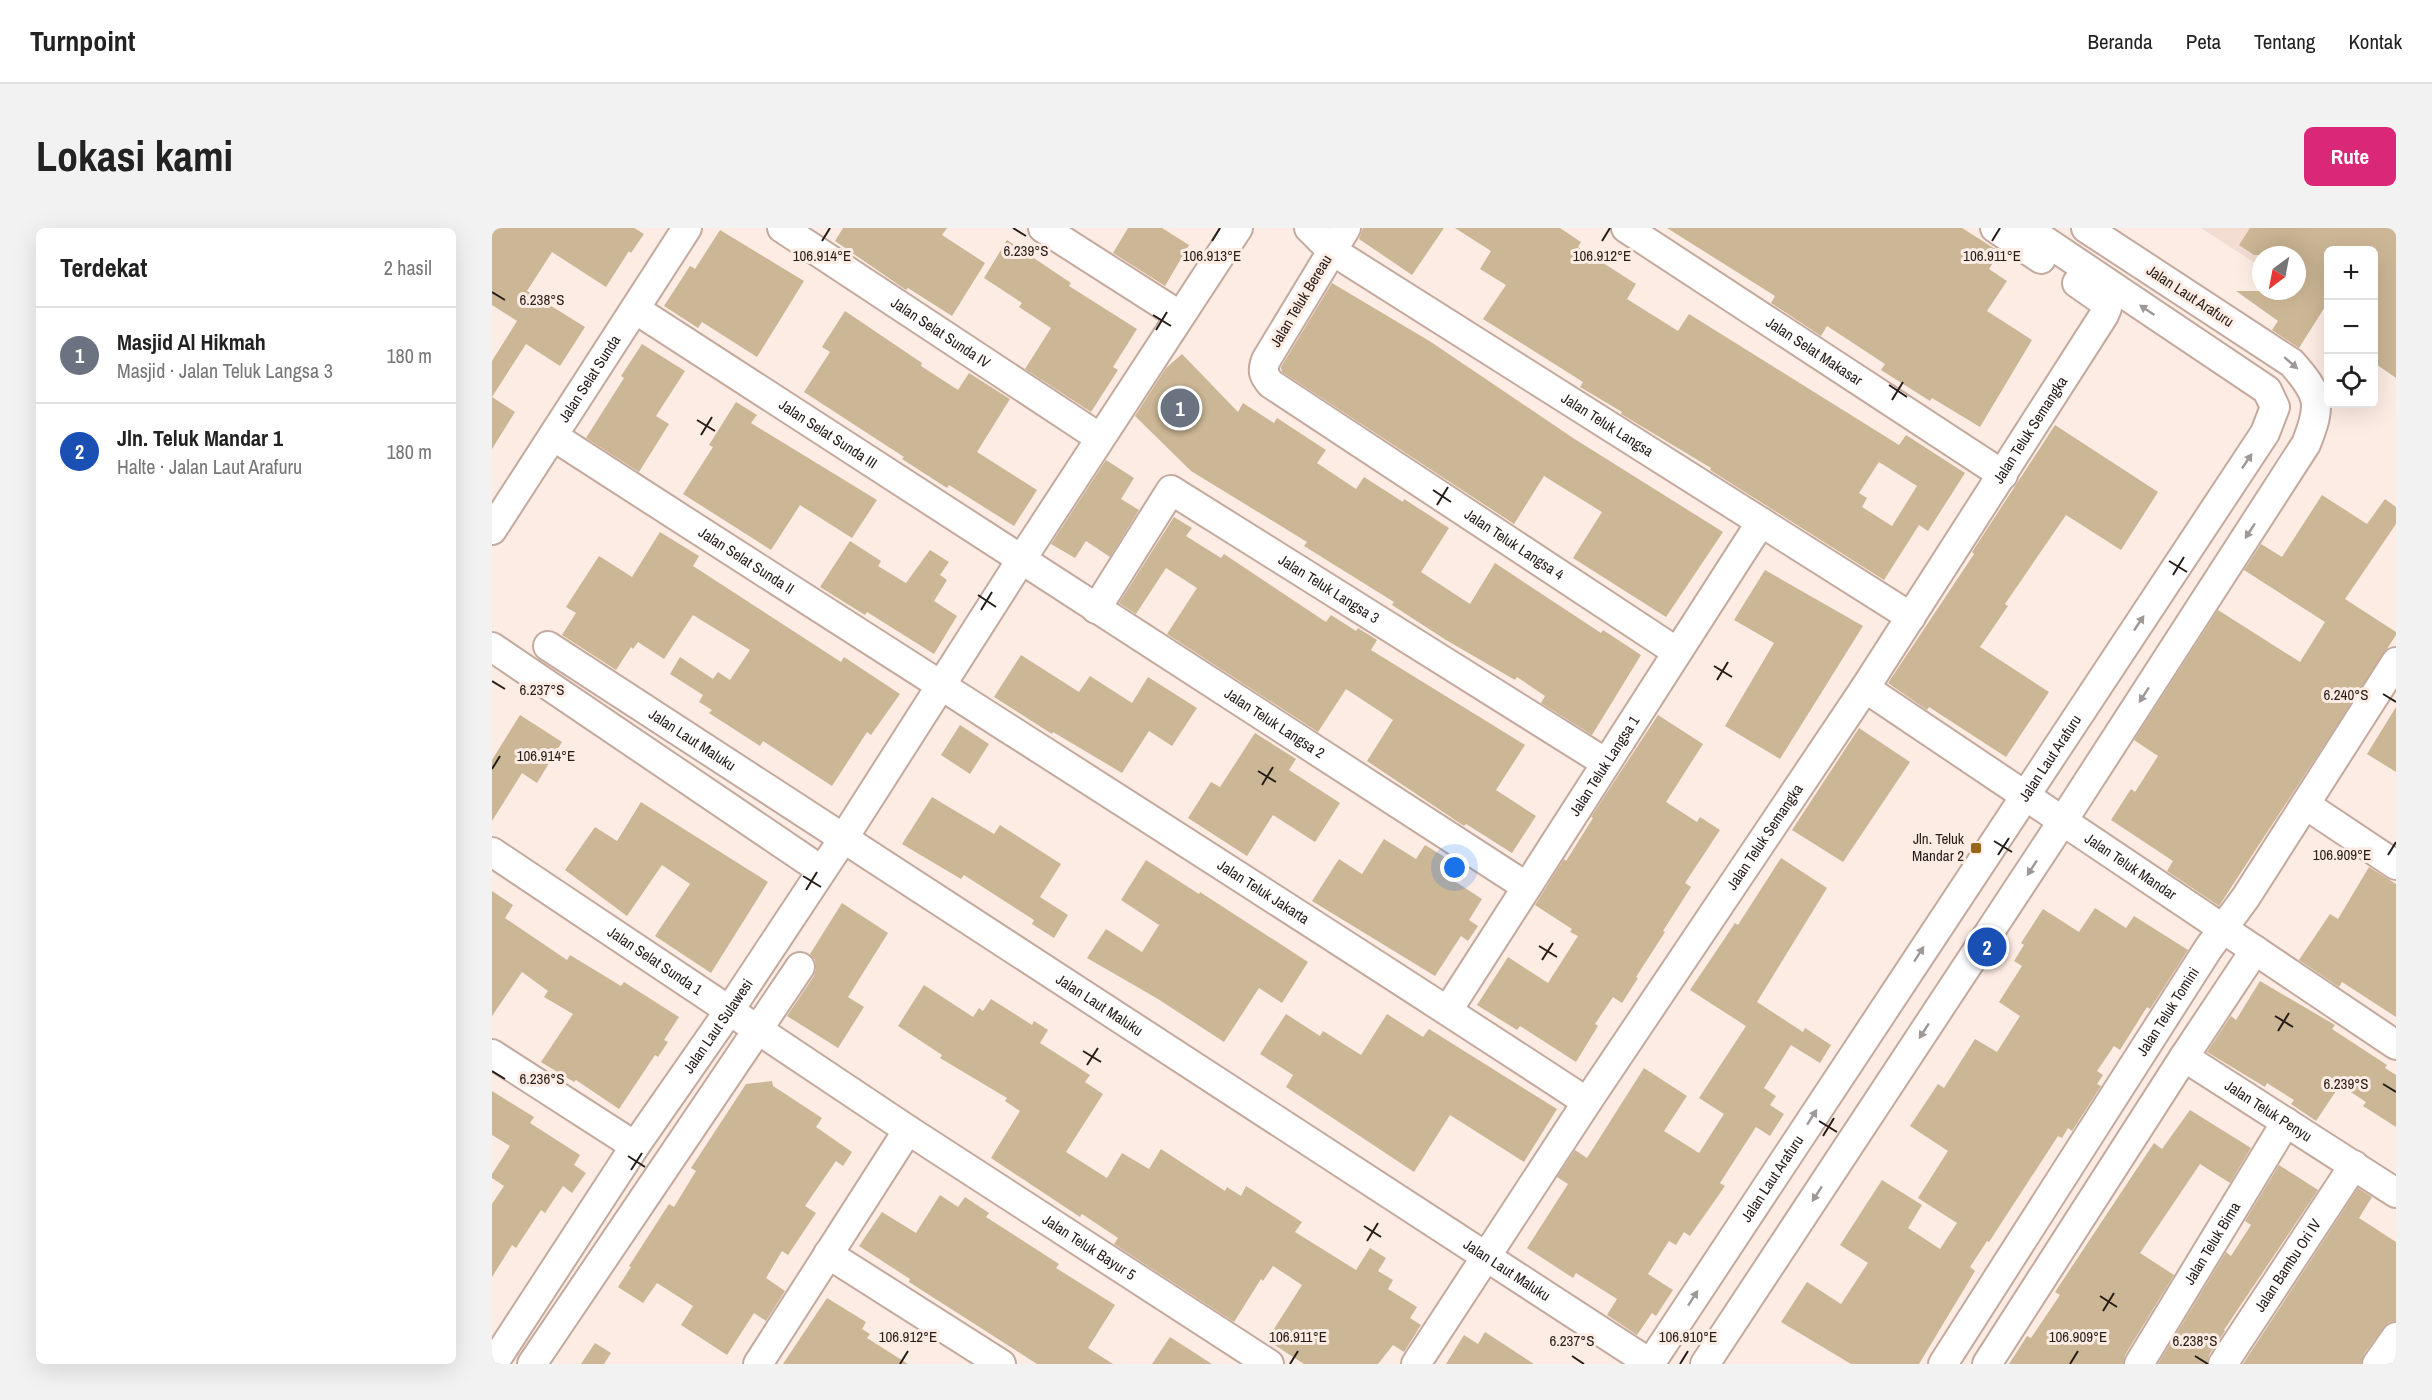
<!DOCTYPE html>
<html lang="id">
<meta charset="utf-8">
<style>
:root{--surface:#fff;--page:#f2f2f2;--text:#222;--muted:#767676;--line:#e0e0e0;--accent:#db2777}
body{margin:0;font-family:"Archivo Narrow",sans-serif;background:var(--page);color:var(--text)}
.controls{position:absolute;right:18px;top:18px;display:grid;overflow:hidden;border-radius:9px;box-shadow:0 6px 24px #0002}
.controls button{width:54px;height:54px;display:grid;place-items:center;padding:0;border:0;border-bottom:2px solid var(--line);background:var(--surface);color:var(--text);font:30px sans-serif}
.compass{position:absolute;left:1760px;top:18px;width:54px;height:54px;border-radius:50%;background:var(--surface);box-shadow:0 6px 24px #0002;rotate:212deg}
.you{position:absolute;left:963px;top:640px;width:21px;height:21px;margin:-15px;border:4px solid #fff;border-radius:50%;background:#1a73e8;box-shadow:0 0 0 9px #1a73e833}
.badge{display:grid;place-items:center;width:39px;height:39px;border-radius:50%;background:var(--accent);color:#fff;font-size:20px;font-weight:700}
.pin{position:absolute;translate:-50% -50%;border:3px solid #fff;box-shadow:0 2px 6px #0006}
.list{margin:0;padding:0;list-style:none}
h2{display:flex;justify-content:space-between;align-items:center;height:78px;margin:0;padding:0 24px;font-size:26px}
h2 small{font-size:20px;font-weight:400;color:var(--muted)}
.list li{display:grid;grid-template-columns:39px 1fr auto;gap:18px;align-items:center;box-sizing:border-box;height:96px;padding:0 24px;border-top:2px solid var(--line)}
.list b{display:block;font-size:22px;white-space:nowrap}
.list p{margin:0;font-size:20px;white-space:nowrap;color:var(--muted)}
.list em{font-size:20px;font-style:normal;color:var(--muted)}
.icon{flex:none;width:33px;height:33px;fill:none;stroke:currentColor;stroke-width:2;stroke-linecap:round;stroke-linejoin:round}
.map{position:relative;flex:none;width:1904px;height:1136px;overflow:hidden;border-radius:9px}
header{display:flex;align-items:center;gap:36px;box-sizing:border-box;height:84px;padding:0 30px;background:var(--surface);border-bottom:2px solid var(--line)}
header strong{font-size:28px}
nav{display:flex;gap:33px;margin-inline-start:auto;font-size:21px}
.intro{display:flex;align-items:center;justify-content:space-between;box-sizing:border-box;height:144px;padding:0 36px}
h1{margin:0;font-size:42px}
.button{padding:15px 27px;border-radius:9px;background:var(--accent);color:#fff;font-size:21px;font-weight:700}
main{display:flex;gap:36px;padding:0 36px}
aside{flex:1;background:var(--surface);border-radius:9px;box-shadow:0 6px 24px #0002}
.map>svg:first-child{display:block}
.education{fill:#f3dcd1}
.building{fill:#cbb695;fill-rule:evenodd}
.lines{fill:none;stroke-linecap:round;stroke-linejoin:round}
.minor-casing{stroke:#c4a99d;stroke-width:32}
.minor{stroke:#fff;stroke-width:28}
.oneway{fill:#9e9997}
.ticks{fill:none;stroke:#271d18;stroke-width:2}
.poi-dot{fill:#956716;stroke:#fdece4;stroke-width:2}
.labels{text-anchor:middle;stroke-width:6;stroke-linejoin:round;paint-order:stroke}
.street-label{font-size:15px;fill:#271d18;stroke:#fdece4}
.poi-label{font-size:15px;fill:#271d18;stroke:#fdece4;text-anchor:end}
.ticks-label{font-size:15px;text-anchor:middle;fill:#271d18;stroke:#fdece4;stroke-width:6;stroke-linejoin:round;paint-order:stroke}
</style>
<header>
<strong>Turnpoint</strong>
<nav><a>Beranda</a><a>Peta</a><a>Tentang</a><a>Kontak</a></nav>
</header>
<div class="intro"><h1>Lokasi kami</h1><a class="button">Rute</a></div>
<main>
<aside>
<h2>Terdekat<small>2 hasil</small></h2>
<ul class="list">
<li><span class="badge" style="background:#6b7280">1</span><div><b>Masjid Al Hikmah</b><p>Masjid · Jalan Teluk Langsa 3</p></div><em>180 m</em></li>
<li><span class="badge" style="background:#1a4fb4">2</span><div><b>Jln. Teluk Mandar 1</b><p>Halte · Jalan Laut Arafuru</p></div><em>180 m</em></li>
</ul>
</aside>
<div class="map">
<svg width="1904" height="1136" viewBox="0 0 1904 1136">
<rect width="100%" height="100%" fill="#fdece4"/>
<polygon class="education" points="1709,0 1844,0 1805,27 1769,27 1769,39"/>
<g class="building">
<polygon points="0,0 142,0 152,6 139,25 137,23 114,59 60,24 35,63 93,99 68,138 34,116 0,169 0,133 25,93 0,77"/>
<polygon points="351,0 455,0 450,7 493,35 460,88 416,60 414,62 343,13"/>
<polygon points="636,0 670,0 697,17 673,58 621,25"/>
<polygon points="871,0 952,0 920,47 867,11"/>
<path d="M963,0H1068L1089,14L1086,19L1144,56L1135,71L1186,103L1197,86L1407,217L1414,207L1473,245L1436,303L1427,297L1392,352L1218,242L1219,240L1129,186L1130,184L1088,159L1091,154L991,91L1014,57L988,41L999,23ZM1387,234L1425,258L1400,298L1370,279L1375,270L1367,265Z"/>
<polygon points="1175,0 1470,0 1508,24 1497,41 1515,53 1495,83 1540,112 1488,199 1440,170 1438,173 1389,142 1393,136 1335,98 1329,108 1279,75 1283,68"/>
<polygon points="1758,0 1904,0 1904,150 1881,134 1881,22 1836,22 1836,74 1807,120 1780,102 1786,93 1744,63 1805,63 1805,27 1762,27 1747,17"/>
<polygon points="228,2 312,53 265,129 210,94 206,100 172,78 198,38 203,41"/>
<polygon points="515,12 579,55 577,58 645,101 621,139 626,142 599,184 533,141 559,100 527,79 530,75 492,50"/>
<polygon points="840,55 939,114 1081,210 1231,304 1174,389 1081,330 1110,284 1052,248 1022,296 790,144 789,139"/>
<polygon points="353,83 430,135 429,138 466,162 477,145 518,171 485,224 545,262 522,298 457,257 455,260 410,231 412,229 312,164 338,124 330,119"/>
<polygon points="150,116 193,143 164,188 177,196 147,244 94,210 132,150 129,148"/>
<polygon points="690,126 746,184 751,175 782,195 785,190 834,222 825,235 864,261 872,249 911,274 912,271 957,300 929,344 978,376 1003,335 1109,405 1111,402 1149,427 1100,507 1049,475 1053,468 1025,449 1023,452 954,412 900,377 902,374 812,318 815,314 699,243 643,188 674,140"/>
<polygon points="0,169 23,184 0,221"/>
<polygon points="244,174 265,187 259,195 385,272 360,310 308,277 279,322 191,266 221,219 217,217"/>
<polygon points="1563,197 1666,264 1629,322 1574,287 1513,376 1516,378 1488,419 1557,464 1514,529 1437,479 1435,482 1396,455 1482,326 1480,324"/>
<polygon points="614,232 642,250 629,271 647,282 618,329 594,313 583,330 559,316"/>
<polygon points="1830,267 1875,296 1893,271 1904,279 1904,296 1853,371 1904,404 1904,407 1727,678 1675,643 1681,633 1619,592 1639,561 1643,564 1666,528 1642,512 1726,382 1808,434 1833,394 1752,342 1769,316 1790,329"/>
<polygon points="682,289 700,300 694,308 729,330 732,326 834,394 839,387 864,403 866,400 885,412 879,422 1033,517 1004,562 1044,588 1020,625 974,596 972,598 875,533 901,492 854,461 826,504 675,406 705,360 674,340 644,386 627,375"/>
<polygon points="168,304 207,328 201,338 349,434 352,429 408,466 379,507 375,504 340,558 271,513 268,518 217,485 220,482 207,474 211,467 178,446 188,429 221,451 226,444 238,452 258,422 201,387 172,431 146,414 141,421 139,419 124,442 70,407 84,385 74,379 107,328 140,349"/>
<polygon points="358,313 389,333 386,338 414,355 438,322 457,334 448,347 455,352 442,373 465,388 442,426 375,384 373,387 328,359"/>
<polygon points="1273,342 1371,398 1288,531 1233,498 1282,415 1242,392"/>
<polygon points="529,427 587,464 598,448 640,475 656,449 705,480 680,518 657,503 630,545 561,504 560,506 502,469"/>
<polygon points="1904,479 1904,544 1875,526"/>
<polygon points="28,487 70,514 45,555 30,545 0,593 0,532"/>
<polygon points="1166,487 1211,516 1174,574 1205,594 1208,589 1228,602 1193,655 1199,659 1171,703 1173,704 1144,749 1146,750 1130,775 1121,769 1103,796 1106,798 1084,834 1028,798 1025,802 985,777 1016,729 1056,755 1086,708 1078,704 1080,701 1043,677 1072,631 1074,633 1101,590 1099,589"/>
<polygon points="468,497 497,516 478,546 449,527"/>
<polygon points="1367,500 1418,534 1351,634 1300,602"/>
<polygon points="763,505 804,531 797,542 848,575 823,614 781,587 755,628 696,590 719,554 728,559"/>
<polygon points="440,569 502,606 508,597 569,636 548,669 576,687 562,710 540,696 542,692 472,647 469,651 410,616"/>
<polygon points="149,574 276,654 219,745 163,708 198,656 170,637 135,688 73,642 103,599 125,613"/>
<polygon points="892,611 924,631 933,617 972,641 964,654 990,671 977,692 986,698 976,713 969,708 943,748 820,673 847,631 870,646"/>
<polygon points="1289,630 1335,660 1265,774 1311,804 1313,800 1339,817 1328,835 1299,817 1272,860 1284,868 1278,877 1292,886 1278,908 1264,899 1228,955 1233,958 1198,1008 1192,1004 1184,1017 1177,1013 1156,1046 1181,1062 1164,1088 1160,1085 1145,1107 1115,1087 1125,1071 1084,1045 1081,1050 1035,1020 1076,956 1065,949 1083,922 1095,930 1152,840 1195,868 1172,903 1207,925 1232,886 1207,870 1254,798 1198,762 1243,695 1246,697"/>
<polygon points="654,632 707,666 708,664 816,734 790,775 767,760 732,814 666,771 595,730 614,701 650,724 667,697 629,672"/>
<polygon points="1877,639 1904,656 1904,789 1850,754 1847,759 1807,732 1838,686 1846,691"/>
<polygon points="0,663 21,677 13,690 75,732 78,727 129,758 132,754 187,789 172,812 176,814 166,829 163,827 127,881 84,852 82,854 49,834 81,786 52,769 56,763 30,744 0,788"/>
<polygon points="350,675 396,705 356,769 372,779 346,820 295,788 322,748 324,741 323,732 318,726"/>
<polygon points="1603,680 1634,700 1642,688 1696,722 1658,781 1655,779 1628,822 1622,818 1605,843 1611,847 1605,856 1609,858 1580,903 1576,900 1570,910 1566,908 1497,1014 1495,1013 1478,1039 1483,1043 1427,1136 1359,1136 1289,1094 1315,1054 1349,1076 1376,1035 1348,1017 1390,952 1430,977 1416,1000 1448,1021 1465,995 1426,970 1456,923 1418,898 1446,856 1452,860 1483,811 1505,824 1528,788 1507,774 1530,738 1522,733 1532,717 1529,715 1551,681 1587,704"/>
<polygon points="1768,753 1843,797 1840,801 1895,837 1893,840 1904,847 1904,899 1871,878 1874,874 1848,857 1824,893 1799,876 1802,872 1775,855 1773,859 1715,824 1739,788 1744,792"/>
<polygon points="432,757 481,789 487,780 491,783 499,771 540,797 542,793 556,802 548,815 598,847 593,854 611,866 574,924 615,950 630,925 657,941 669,921 733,963 735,959 749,968 754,958 810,994 803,1004 864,1042 878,1020 894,1030 886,1043 901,1052 896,1061 925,1079 918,1090 929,1097 912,1124 901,1117 886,1136 812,1136 775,1112 810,1057 781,1038 771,1053 769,1051 742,1094 622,1016 626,1010 590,986 588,989 499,930 528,883 513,873 515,870 448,830 450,827 406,798"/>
<polygon points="794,786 828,808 831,803 869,827 895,786 931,809 937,801 1065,881 1032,934 958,887 922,944 794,859 801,847 768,826"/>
<polygon points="280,853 281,858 330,890 324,899 360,924 351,938 344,933 313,978 324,985 296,1027 290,1023 274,1050 293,1063 274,1093 262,1085 235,1127 189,1097 201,1078 165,1055 151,1075 126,1059 139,1039 137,1038 177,976 182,979 204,943 199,940 254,856"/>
<polygon points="0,863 42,889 38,895 88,927 82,937 94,945 80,965 71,958 53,985 49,982 24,1020 20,1017 0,1049 0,976 12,958 0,950 0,946 18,918 0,907"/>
<polygon points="1698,882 1759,920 1738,955 1708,936 1648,1025 1682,1047 1633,1127 1631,1136 1517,1136 1535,1108 1539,1110 1568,1067 1563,1064 1662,915 1670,921"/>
<polygon points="1787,937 1826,962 1732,1102 1733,1103 1717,1127 1715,1136 1666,1136 1734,1024 1739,1028 1759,997 1753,993"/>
<polygon points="1866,960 1880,969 1867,990 1904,1014 1904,1093 1897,1094 1891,1100 1872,1126 1869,1136 1751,1136"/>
<polygon points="448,967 466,979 473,969 497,985 494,989 567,1036 564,1040 623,1077 596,1120 621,1136 545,1136 417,1054 418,1051 367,1018 390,984 424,1005"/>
<polygon points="335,1070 374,1094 370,1101 378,1106 375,1110 416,1136 291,1136"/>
<polygon points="993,1104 1042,1136 954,1136 972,1107 986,1116"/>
<polygon points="678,1109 720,1136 660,1136"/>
<polygon points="103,1115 119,1125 112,1136 89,1136"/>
</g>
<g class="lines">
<defs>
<g id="minor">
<path id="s1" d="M290,0L608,210"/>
<polyline points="551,0 687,87"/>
<path id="s2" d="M817,0L839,22L1419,389"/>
<path id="s3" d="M854,0L774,132C770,143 771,147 779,156L1185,424"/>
<path id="s4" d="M1134,0L1511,247"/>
<polyline points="1503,0 1549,31"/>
<path id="s5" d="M143,81L1035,659"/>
<path id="s6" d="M61,208C405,431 752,649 1095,874"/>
<path id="s7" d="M0,302L195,0"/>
<path id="s8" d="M604,381L679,262L1114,535"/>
<path id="s9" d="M56,418L1159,1136"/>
<polyline points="0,419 329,642"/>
<path id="s10" d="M1373,460L1904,817"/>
<polyline points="1814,577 1904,637"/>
<path id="s11" d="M0,624L416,902L777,1136"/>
<path id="s12" d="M956,782L1269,294"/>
<polyline points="0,826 143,918"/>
<path id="s13" d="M1692,829L1904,965"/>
<polyline points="336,1026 509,1136"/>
<path id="s14" d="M1,1136L143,918L237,783L351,611L529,332L746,0"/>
<polyline points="40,1136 308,739"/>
<polyline points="266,1136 416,902"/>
<path id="s15" d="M924,1136L1095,874L1373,460L1612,87L1615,80V76L1585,55"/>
<path id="s16" d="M1158,1136L1773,205L1783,179L1775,162L1534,0"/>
<path d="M1213,1136L1572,591L1814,216C1830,176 1828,167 1800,135L1594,0"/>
<path id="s17" d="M1451,1136L1716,721L1754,669L1904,434"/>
<polyline points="1495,1136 1692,829 1763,722"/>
<path id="s18" d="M1647,1136L1794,894"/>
<path id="s19" d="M1731,1136L1862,937"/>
<polyline points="1885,1136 1904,1109"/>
</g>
</defs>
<use href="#minor" class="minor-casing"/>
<use href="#minor" class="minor"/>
</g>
<defs><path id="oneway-solid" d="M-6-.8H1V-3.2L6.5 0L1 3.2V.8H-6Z" transform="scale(1.5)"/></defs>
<g class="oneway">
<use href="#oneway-solid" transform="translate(1655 82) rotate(-146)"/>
<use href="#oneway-solid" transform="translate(1799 135) rotate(41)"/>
<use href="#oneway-solid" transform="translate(1755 233) rotate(-56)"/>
<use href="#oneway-solid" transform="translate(1758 303) rotate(123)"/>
<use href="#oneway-solid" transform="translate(1647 395) rotate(-56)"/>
<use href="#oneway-solid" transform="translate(1652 467) rotate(123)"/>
<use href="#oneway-solid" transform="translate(1540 640) rotate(123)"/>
<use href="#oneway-solid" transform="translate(1427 726) rotate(-57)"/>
<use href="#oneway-solid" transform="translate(1432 803) rotate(123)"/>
<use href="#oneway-solid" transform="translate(1320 889) rotate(-57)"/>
<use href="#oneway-solid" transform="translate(1325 966) rotate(123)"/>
<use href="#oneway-solid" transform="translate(1201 1070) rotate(-57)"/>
</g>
<path class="ticks" d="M521,0L534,8M330,13L338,0M720,13L728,0M1110,13L1118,0M1500,13L1508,0M0,64L13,72M661,87L679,98M664,102L675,84M1397,157L1415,169M1400,172L1411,154M205,192L223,203M209,207L220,189M941,262L959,274M945,277L956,259M1677,333L1695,344M1681,347L1692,329M486,367L504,379M489,382L500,364M1222,438L1240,449M1225,452L1236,434M0,453L13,461M1891,466L1904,474M0,541L8,528M766,543L784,554M770,557L781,539M1502,613L1520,624M1506,627L1517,610M1896,627L1904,614M311,648L329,659M314,662L325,644M1047,718L1065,729M1050,732L1061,715M1783,788L1801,799M1786,803L1797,785M591,823L609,834M595,837L606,820M0,843L13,851M1891,856L1904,864M1327,893L1345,904M1331,908L1342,890M136,928L153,939M139,942L150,925M872,998L889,1009M875,1013L886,995M1608,1068L1625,1079M1611,1083L1622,1065M1080,1128L1092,1136M1703,1128L1716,1136M408,1136L416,1123M798,1136L806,1123M1188,1136L1196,1123M1578,1136L1586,1123"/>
<rect class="poi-dot" x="1478" y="614" width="12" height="12" rx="3"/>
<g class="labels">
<g class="street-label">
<text transform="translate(1698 68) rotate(33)" y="5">Jalan Laut Arafuru</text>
<text transform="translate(809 73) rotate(-59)" y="5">Jalan Teluk Bereau</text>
<text dy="5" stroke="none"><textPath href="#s1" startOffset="190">Jalan Selat Sunda IV</textPath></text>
<text dy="5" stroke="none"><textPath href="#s4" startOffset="225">Jalan Selat Makasar</textPath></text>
<text dy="5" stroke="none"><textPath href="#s7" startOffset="180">Jalan Selat Sunda</textPath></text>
<text dy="5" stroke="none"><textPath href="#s2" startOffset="358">Jalan Teluk Langsa</textPath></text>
<text dy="5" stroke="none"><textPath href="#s15" startOffset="1118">Jalan Teluk Semangka</textPath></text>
<text dy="5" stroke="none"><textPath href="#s5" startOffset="230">Jalan Selat Sunda III</textPath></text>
<text dy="5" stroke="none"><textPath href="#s3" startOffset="472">Jalan Teluk Langsa 4</textPath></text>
<text dy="5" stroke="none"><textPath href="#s6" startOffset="230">Jalan Selat Sunda II</textPath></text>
<text dy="5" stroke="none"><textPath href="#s8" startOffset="327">Jalan Teluk Langsa 3</textPath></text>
<text dy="5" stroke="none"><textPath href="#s5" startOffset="762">Jalan Teluk Langsa 2</textPath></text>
<text dy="5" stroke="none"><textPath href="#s9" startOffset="172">Jalan Laut Maluku</textPath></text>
<text dy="5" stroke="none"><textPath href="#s16" startOffset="726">Jalan Laut Arafuru</textPath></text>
<text dy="5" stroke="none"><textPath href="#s12" startOffset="290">Jalan Teluk Langsa 1</textPath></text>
<text dy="5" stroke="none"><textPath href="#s15" startOffset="632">Jalan Teluk Semangka</textPath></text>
<text dy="5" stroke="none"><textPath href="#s10" startOffset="320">Jalan Teluk Mandar</textPath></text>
<text dy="5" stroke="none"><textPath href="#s6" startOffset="844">Jalan Teluk Jakarta</textPath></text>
<text dy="5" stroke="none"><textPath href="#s11" startOffset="196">Jalan Selat Sunda 1</textPath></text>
<text dy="5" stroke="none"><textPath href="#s9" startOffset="658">Jalan Laut Maluku</textPath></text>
<text dy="5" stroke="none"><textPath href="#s17" startOffset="418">Jalan Teluk Tomini</textPath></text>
<text dy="5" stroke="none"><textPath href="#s14" startOffset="406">Jalan Laut Sulawesi</textPath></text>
<text dy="5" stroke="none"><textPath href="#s13" startOffset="100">Jalan Teluk Penyu</textPath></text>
<text dy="5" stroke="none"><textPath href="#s16" startOffset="222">Jalan Laut Arafuru</textPath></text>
<text dy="5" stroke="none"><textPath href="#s18" startOffset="141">Jalan Teluk Bima</textPath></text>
<text dy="5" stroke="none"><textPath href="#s11" startOffset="716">Jalan Teluk Bayur 5</textPath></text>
<text dy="5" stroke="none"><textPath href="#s19" startOffset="118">Jalan Bambu Ori IV</textPath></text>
<text dy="5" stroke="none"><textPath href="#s9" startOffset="1144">Jalan Laut Maluku</textPath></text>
</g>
<g class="poi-label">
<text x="1472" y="616">Jln. Teluk<tspan x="1472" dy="17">Mandar 2</tspan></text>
</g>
</g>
<g class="ticks-label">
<text x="534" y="28">6.239°S</text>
<text x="330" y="33">106.914°E</text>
<text x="720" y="33">106.913°E</text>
<text x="1110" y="33">106.912°E</text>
<text x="1500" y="33">106.911°E</text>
<text x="50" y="77">6.238°S</text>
<text x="50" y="467">6.237°S</text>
<text x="1854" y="472">6.240°S</text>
<text x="54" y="533">106.914°E</text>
<text x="1850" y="632">106.909°E</text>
<text x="50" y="856">6.236°S</text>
<text x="1854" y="861">6.239°S</text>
<text x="416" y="1114">106.912°E</text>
<text x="806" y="1114">106.911°E</text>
<text x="1196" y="1114">106.910°E</text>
<text x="1586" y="1114">106.909°E</text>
<text x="1080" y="1118">6.237°S</text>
<text x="1703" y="1118">6.238°S</text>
</g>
</svg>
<div class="controls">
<button>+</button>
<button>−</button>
<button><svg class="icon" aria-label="locate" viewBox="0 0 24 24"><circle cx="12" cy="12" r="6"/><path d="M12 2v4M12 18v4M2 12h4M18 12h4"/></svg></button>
</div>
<svg class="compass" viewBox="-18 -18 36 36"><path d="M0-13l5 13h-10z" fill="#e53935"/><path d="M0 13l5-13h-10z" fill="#767676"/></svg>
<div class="you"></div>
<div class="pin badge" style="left:688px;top:180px;background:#6b7280">1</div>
<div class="pin badge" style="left:1495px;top:719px;background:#1a4fb4">2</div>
</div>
</main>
